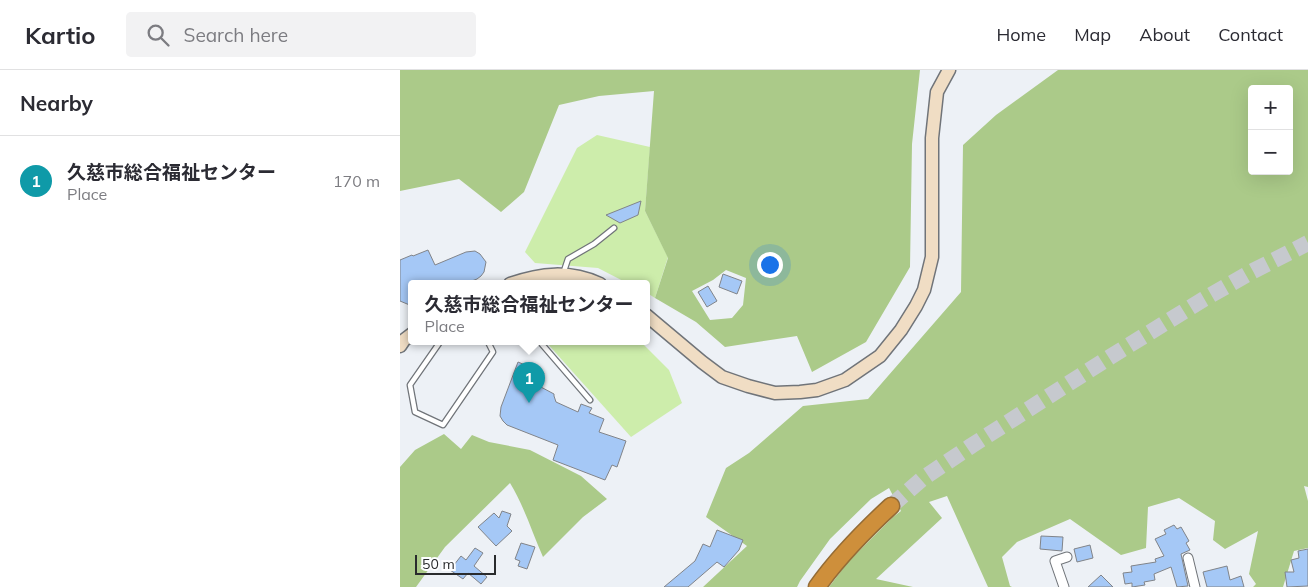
<!DOCTYPE html>
<meta charset="utf-8">
<style>
:root{--surface:#fff;--page:#f2f2f3;--text:#2b2b33;--muted:#7c7c81;--line:#e1e1e2;--accent:#337587}
body{margin:0;font-family:Mulish,"Noto Sans JP",sans-serif;background:var(--page);color:var(--text)}
.controls{position:absolute;right:15px;top:15px;display:grid;overflow:hidden;border-radius:5px;box-shadow:0 5px 20px #0002}
.controls button{width:45px;height:45px;display:grid;place-items:center;padding:0;border:0;border-bottom:1px solid var(--line);background:var(--surface);color:var(--text);font:25px sans-serif}
.scale{position:absolute;left:15px;bottom:12px;width:81px;box-sizing:border-box;padding-left:5px;border:2px solid #292b2d;border-top:0;font-size:14px;line-height:18px;white-space:nowrap;color:#292b2d;-webkit-text-stroke:4px #fdfeff;paint-order:stroke}
.you{position:absolute;left:369px;top:194px;width:18px;height:18px;margin:-12px;border:4px solid #fff;border-radius:50%;background:#1a73e8;box-shadow:0 0 0 8px #1a73e833}
.badge{display:grid;place-items:center;width:32px;height:32px;border-radius:50%;background:var(--accent);color:#fff;font-size:16px;font-weight:700}
.pin{position:absolute;translate:-50% -41px;filter:drop-shadow(0 1px 2px #0008)}
.pin::after{content:'';position:absolute;top:26px;width:18px;height:15px;background:inherit;clip-path:polygon(0 0,100% 0,50% 100%)}
.popup{position:absolute;left:8px;top:210px;width:242px;height:65px;box-sizing:border-box;display:grid;place-content:center;border-radius:5px;background:var(--surface);filter:drop-shadow(0 1px 4px #0005);font-size:16px;white-space:nowrap;color:var(--muted)}
.popup b{font-size:19px;color:var(--text)}
.popup::after{content:'';position:absolute;left:50%;top:100%;margin-left:-10px;border:10px solid transparent;border-top-color:var(--surface)}
.list{margin:0;padding:0;list-style:none}
h2{display:flex;justify-content:space-between;align-items:center;height:65px;margin:0;padding:0 20px;font-size:21px}
h2 small{font-size:16px;font-weight:400;color:var(--muted)}
.list li{display:grid;grid-template-columns:32px 1fr auto;gap:15px;align-items:center;box-sizing:border-box;height:90px;padding:0 20px;border-top:1px solid var(--line)}
.list b{display:block;font-size:19px;white-space:nowrap}
.list p{margin:0;font-size:16px;white-space:nowrap;color:var(--muted)}
.list em{font-size:16px;font-style:normal;color:var(--muted)}
.icon{flex:none;width:28px;height:28px;fill:none;stroke:currentColor;stroke-width:2;stroke-linecap:round;stroke-linejoin:round}
.map{position:relative;flex:none;width:908px;height:517px;overflow:hidden}
header{display:flex;align-items:center;gap:30px;box-sizing:border-box;height:70px;padding:0 25px;background:var(--surface);border-bottom:1px solid var(--line)}
header strong{font-size:24px}
nav{display:flex;gap:28px;margin-inline-start:auto;font-size:18px}
.search{width:350px;height:45px;background:var(--page);display:flex;align-items:center;gap:12px;box-sizing:border-box;padding:0 18px;border-radius:5px;color:var(--muted);font-size:19px}
main{display:flex}
aside{flex:1;background:var(--surface)}
.map>svg:first-child{display:block}
.green{fill:#cdedab}
.forest{fill:#abca89;fill-rule:evenodd}
.building{fill:#a5c8f6;stroke:#818489}
.lines{fill:none;stroke-linecap:round;stroke-linejoin:round}
.highway-tunnel{stroke:#c6c9ce;stroke-width:16;stroke-dasharray:16 8;stroke-linecap:butt}
.lane-casing{stroke:#707479;stroke-width:7}
.street-casing{stroke:#707479;stroke-width:11}
.secondary-casing{stroke:#707479;stroke-width:15}
.highway-casing{stroke:#946c36;stroke-width:19}
.lane{stroke:#fff;stroke-width:4.5}
.street{stroke:#fff;stroke-width:9}
.secondary{stroke:#f0ddc4;stroke-width:12}
.highway{stroke:#ce8f3b;stroke-width:16}
</style>
<header>
<strong>Kartio</strong>
<div class="search"><svg class="icon" aria-label="search" viewBox="0 0 24 24"><circle cx="10" cy="10" r="6"/><path d="M15 15l6 6"/></svg>Search here</div>
<nav><a>Home</a><a>Map</a><a>About</a><a>Contact</a></nav>
</header>
<main>
<aside>
<h2>Nearby<small></small></h2>
<ul class="list">
<li><span class="badge" style="background:#0f9aa8">1</span><div><b>久慈市総合福祉センター</b><p>Place</p></div><em>170 m</em></li>
</ul>
</aside>
<div class="map">
<svg width="908" height="517" viewBox="0 0 908 517">
<rect width="100%" height="100%" fill="#edf1f6"/>
<g class="green">
<polygon points="197,65 250,77 245,141 268,187 255,228 247,223 246,214 229,214 198,198 135,193 125,182 177,78"/>
<polygon points="146,272 241,272 269,300 282,333 231,367"/>
</g>
<g class="forest">
<path d="M 0,0 L 520,0 L 512,74 L 510,197 L 466,272 L 412,302 L 397,266 L 325,277 L 296,252 L 255,228 L 268,188 L 245,141 L 254,21 L 199,26 L 159,35 L 124,122 L 101,142 L 59,109 L 0,121 ZM 326,200 L 346,208 L 343,235 L 332,248 L 310,250 L 292,221 L 313,210 Z"/>
<path d="M 658,0 L 908,0 L 908,417 L 904,416 L 908,431 L 908,478 L 894,481 L 883,517 L 853,517 L 856,514 L 849,504 L 858,461 L 825,479 L 813,470 L 815,451 L 779,428 L 748,437 L 746,478 L 721,485 L 670,449 L 617,472 L 602,487 L 610,516 L 612,517 L 588,517 L 547,426 L 529,432 L 542,448 L 476,509 L 513,517 L 429,517 L 448,492 L 493,447 L 501,441 L 489,418 L 471,429 L 430,469 L 400,511 L 397,517 L 303,517 L 347,476 L 306,447 L 326,398 L 349,383 L 403,336 L 468,329 L 561,222 L 563,75 L 596,45 ZM 852,19 L 889,19 L 889,101 L 852,101 Z"/>
<path d="M 44,364 L 61,379 L 72,365 L 89,372 L 130,380 L 181,406 L 207,429 L 183,447 L 143,487 C 132,462 124,436 110,413 L 45,477 L 16,517 L 0,517 L 0,397 L 15,380 Z"/>
</g>
<g class="building">
<polygon points="241,131 238,145 220,153 206,145"/>
<polygon points="28,180 35,195 66,182 75,181 80,184 86,192 84,202 81,206 77,209 64,214 12,214 12,236 0,231 0,190 12,185 13,186"/>
<polygon points="323,204 342,211 337,224 319,217"/>
<polygon points="308,216 317,231 307,237 298,222"/>
<polygon points="118,292 144,303 139,316 154,324 154,326 156,332 178,342 181,334 192,338 189,343 204,349 199,362 226,371 217,397 212,395 205,410 153,390 158,375 107,355 103,351 100,346 101,337"/>
<polygon points="102,441 111,444 107,456 112,461 96,476 78,457 94,443 99,448"/>
<polygon points="774,455 777,459 781,457 789,471 786,473 790,480 781,484 788,516 777,517 771,497 754,504 755,510 744,512 745,515 732,517 732,513 725,514 723,503 732,502 731,496 756,492 755,489 764,486 755,469 766,464 764,460"/>
<polygon points="317,460 343,470 339,480 324,497 317,492 288,517 264,517 295,491 303,474 310,477"/>
<polygon points="641,466 663,467 662,481 640,479"/>
<polygon points="121,473 135,477 127,499 118,496 120,491 115,489"/>
<polygon points="690,475 693,488 677,492 674,479"/>
<polygon points="75,478 83,483 74,496 87,507 81,514 68,503 63,509 50,500 61,486 66,490"/>
<polygon points="908,479 908,516 887,517 885,502 894,502 891,490 899,488 898,481"/>
<polygon points="827,496 830,510 841,506 844,517 807,517 803,502"/>
<polygon points="701,505 713,517 688,517"/>
</g>
<g class="lines">
<polyline class="highway-tunnel" points="491,436 522,409 571,376 710,287 804,229 853,201 908,173"/>
<g class="lane-casing">
<g id="lane">
<polyline points="163,204 168,189 194,174 214,158"/>
<polyline points="40,272 10,315 15,342 43,355 93,282 88,272"/>
<polyline points="140,272 190,330"/>
</g>
</g>
<g class="street-casing">
<g id="street">
<polyline points="788,488 795,517"/>
<polyline points="664,517 655,491 667,487"/>
</g>
</g>
<g class="secondary-casing">
<g id="secondary">
<path d="M 110,214 C 141,203 169,200 200,214"/>
<polyline points="246,245 302,292 322,307 348,316 375,323 400,322 417,320 445,310 480,286 501,260 516,236 524,220 532,187 532,68 537,22 549,0"/>
<polyline points="0,276 4,270 12,264"/>
</g>
</g>
<g class="highway-casing">
<path id="highway" d="M 417,517 C 439,486 464,461 491,436"/>
</g>
<use href="#lane" class="lane"/>
<use href="#street" class="street"/>
<use href="#secondary" class="secondary"/>
<use href="#highway" class="highway"/>
</g>
</svg>
<div class="controls">
<button>+</button>
<button>−</button>
</div>
<div class="scale">50 m</div>
<div class="you"></div>
<div class="pin badge" style="left:129px;top:333px;background:#0f9aa8">1</div>
<div class="popup"><b>久慈市総合福祉センター</b>Place</div>
</div>
</main>
